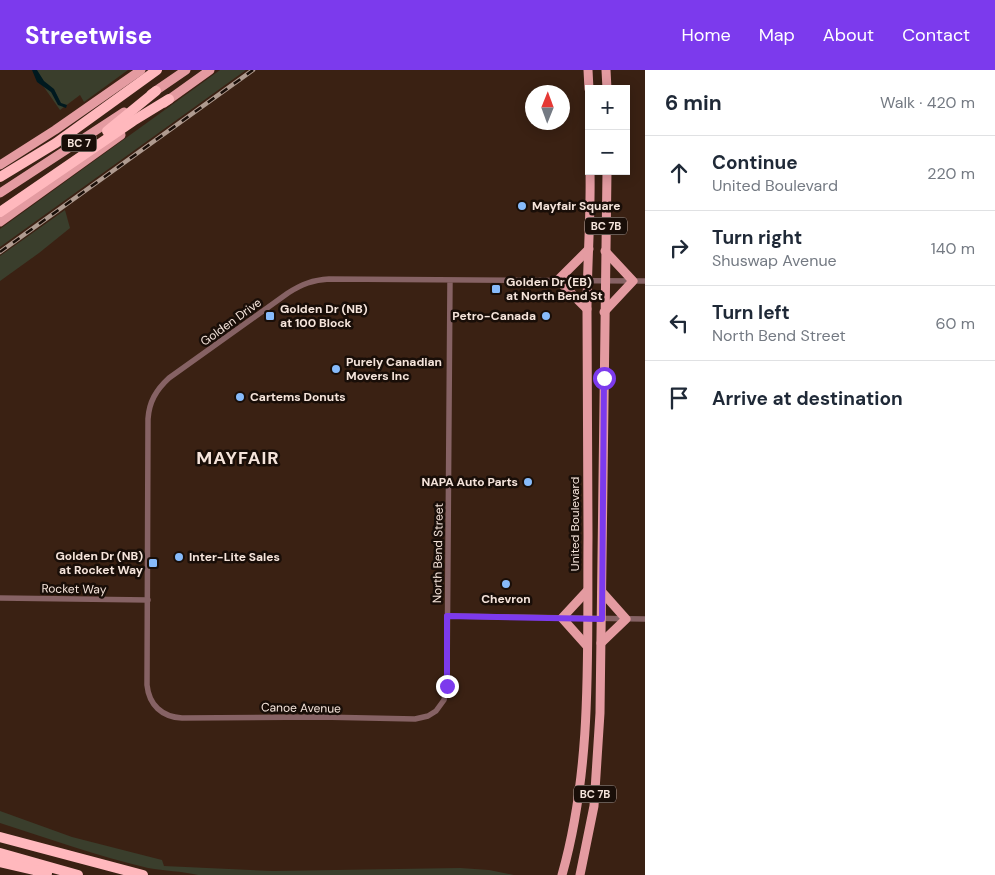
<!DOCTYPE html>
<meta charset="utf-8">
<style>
:root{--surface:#fff;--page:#f6f6f7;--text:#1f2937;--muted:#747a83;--line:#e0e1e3;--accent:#7c3aed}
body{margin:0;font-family:"DM Sans",sans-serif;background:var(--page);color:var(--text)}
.controls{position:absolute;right:15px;top:15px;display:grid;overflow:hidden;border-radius:0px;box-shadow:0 2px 12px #0003}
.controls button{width:45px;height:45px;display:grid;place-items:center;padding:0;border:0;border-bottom:1px solid var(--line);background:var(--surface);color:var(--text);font:25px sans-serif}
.compass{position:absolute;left:525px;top:15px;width:45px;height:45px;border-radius:50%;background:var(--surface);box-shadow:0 2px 12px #0003;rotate:1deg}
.stop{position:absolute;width:15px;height:15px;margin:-11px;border:4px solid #7c3aed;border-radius:50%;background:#fff}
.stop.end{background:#7c3aed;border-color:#fff;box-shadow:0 1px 5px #0008}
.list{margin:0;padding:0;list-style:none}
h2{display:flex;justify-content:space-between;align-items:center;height:65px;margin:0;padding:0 20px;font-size:21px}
h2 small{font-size:16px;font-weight:400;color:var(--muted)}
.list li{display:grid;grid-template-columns:32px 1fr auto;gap:15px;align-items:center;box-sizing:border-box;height:75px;padding:0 20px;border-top:1px solid var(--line)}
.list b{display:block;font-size:19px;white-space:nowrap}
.list p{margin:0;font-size:16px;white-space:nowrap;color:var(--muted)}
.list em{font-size:16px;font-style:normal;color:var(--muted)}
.icon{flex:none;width:28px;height:28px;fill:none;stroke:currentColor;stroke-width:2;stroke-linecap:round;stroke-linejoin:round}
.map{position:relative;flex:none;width:645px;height:805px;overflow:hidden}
header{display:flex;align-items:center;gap:30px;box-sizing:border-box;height:70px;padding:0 25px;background:var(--accent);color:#fff}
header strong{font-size:24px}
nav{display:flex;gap:28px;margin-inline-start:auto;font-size:18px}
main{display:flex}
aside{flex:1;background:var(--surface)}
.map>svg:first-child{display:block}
.green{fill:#3a3e2c}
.water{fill:#00191f}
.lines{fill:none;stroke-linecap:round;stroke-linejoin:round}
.street{stroke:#866264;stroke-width:5.5}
.primary{stroke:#e49ba1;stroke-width:9}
.highway{stroke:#ffb8bd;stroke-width:10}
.rail-casing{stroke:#af9b90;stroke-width:4.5}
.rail{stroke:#190e08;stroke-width:2.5;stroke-dasharray:8;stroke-linecap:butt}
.route{stroke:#7c3aed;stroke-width:6}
.poi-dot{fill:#87bbfb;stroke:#190e08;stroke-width:2}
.labels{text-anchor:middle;stroke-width:5;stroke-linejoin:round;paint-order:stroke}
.shield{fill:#190e08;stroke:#b3a49c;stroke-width:1}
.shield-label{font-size:11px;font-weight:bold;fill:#f5e4db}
.poi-label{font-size:12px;font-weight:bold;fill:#f5e4db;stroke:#190e08;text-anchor:start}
.street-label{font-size:12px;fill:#f5e4db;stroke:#190e08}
.district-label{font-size:18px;font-weight:bold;letter-spacing:1px;fill:#f5e4db;stroke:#190e08}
</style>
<header>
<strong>Streetwise</strong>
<nav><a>Home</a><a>Map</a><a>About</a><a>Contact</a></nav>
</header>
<main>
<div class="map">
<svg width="645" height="805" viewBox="0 0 645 805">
<rect width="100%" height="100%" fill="#3a2113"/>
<g class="green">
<polygon points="32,0 128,0 84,32 80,25 60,40"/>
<polygon points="220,0 246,0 0,177 0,159"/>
<polygon points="65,140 70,158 39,183 0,211 0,186"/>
<path d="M 0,741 L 72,767 L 162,790 L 164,796 L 273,801 L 460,798 L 489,800 L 514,805 L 198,805 C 181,801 165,801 148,798 C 98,786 49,769 0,753 Z"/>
</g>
<polygon class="water" points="32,0 37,0 44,11 54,19 61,33 67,35 66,38 58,35 51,22 37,12"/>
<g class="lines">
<g class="street">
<path d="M 450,210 L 447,616 L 444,630 L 436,641 L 428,646 L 415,649 L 320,647 L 182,648 C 162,647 149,635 147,615 L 148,349 C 149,332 156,320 169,308 L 288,223 C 302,214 313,210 329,209 L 645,211"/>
<polyline points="0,528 148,530"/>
<polyline points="447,546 645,549"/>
</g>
<g class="primary">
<polyline points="588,0 589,19"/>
<polyline points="606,0 607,19"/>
<polyline points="151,24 186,0"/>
<polyline points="164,33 210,0"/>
<polyline points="0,95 55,60 141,0"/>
<polyline points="0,123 124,42"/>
<polyline points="0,152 121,65"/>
<polyline points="587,239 558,210 589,179"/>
<polyline points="604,242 633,211 605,181"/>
<polyline points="601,573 626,549 602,522"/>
<polyline points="587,576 562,548 587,521"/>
<path d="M 562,805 C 593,696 587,580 588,467 C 588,392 587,316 587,241 C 587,194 591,148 590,101"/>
<polyline points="580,805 594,736 600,643 607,101"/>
</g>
<g class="highway">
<polyline points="107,61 156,21"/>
<polyline points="0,107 56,73 157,0"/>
<polyline points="0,142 133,51 169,29"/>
<polyline points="0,767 143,805"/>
<polyline points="0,783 78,805"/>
<polyline points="0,792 47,803"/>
</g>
<g class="rail-casing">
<polyline id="rail" points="0,182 253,0"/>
</g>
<use href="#rail" class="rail"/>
</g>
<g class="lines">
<polyline class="route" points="447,616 447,546 602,549 604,308"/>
</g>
<g class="poi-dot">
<circle cx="522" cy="136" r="5"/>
<rect x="491" y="214" width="10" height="10" rx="2.5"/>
<rect x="265" y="241" width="10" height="10" rx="2.5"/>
<circle cx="546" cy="246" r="5"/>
<circle cx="336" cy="299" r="5"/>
<circle cx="240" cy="327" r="5"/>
<circle cx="528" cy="412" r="5"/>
<circle cx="179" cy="487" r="5"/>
<rect x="148" y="488" width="10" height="10" rx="2.5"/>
<circle cx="506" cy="514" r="5"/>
</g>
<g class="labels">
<g class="shield">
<rect x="61.5" y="64.5" width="35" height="17" rx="4"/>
<rect x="585" y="147.5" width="42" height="17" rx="4"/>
<rect x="574" y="715.5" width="42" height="17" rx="4"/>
</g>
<g class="shield-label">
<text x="79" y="77">BC 7</text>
<text x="606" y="160">BC 7B</text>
<text x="595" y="728">BC 7B</text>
</g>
<g class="poi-label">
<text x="532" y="140">Mayfair Square</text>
<text x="506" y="216">Golden Dr (EB)<tspan x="506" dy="14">at North Bend St</tspan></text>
<text x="280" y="243">Golden Dr (NB)<tspan x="280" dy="14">at 100 Block</tspan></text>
<text x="536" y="250" text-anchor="end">Petro-Canada</text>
<text x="346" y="296">Purely Canadian<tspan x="346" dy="14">Movers Inc</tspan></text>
<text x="250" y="331">Cartems Donuts</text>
<text x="518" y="416" text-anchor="end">NAPA Auto Parts</text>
<text x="143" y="490" text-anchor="end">Golden Dr (NB)<tspan x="143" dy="14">at Rocket Way</tspan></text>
<text x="189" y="491">Inter-Lite Sales</text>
<text x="506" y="533" text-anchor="middle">Chevron</text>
</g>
<g class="street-label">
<text transform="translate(231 252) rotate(-36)" y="4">Golden Drive</text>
<text transform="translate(575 454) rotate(-90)" y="4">United Boulevard</text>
<text transform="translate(438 483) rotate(-89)" y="4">North Bend Street</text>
<text transform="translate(74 519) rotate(1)" y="4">Rocket Way</text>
<text transform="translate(301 638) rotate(1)" y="4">Canoe Avenue</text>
</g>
<g class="district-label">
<text x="238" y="394">MAYFAIR</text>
</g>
</g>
</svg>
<div class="controls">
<button>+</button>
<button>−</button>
</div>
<svg class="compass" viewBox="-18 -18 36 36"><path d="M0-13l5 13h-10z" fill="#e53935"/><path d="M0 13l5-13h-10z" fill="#747a83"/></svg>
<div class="stop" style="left:604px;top:308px"></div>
<div class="stop end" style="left:447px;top:616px"></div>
</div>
<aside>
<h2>6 min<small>Walk · 420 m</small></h2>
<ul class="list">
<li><svg class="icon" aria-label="ahead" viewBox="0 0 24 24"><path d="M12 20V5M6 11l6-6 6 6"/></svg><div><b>Continue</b><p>United Boulevard</p></div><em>220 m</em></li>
<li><svg class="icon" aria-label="right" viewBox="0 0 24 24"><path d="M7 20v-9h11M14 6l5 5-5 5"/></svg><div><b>Turn right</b><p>Shuswap Avenue</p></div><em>140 m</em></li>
<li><svg class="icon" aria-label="left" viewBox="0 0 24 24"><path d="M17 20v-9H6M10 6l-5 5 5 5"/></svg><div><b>Turn left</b><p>North Bend Street</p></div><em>60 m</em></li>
<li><svg class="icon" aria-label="arrive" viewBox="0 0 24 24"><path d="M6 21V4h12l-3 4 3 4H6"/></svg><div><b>Arrive at destination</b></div></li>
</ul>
</aside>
</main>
